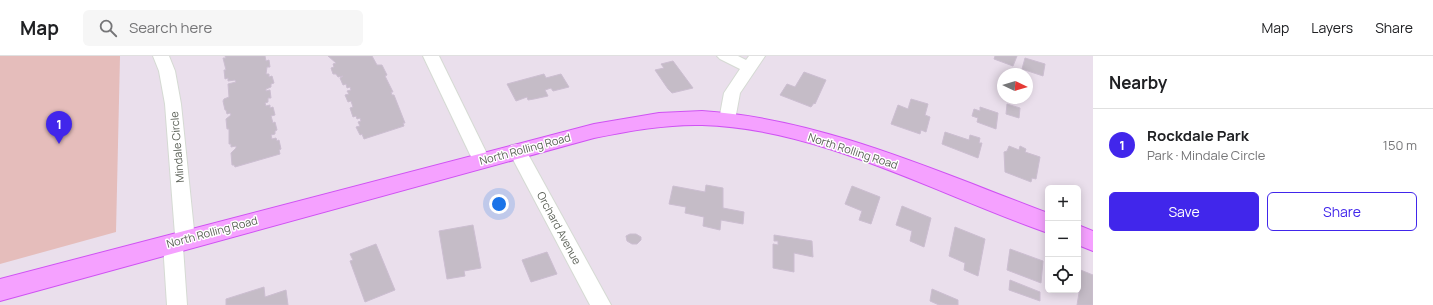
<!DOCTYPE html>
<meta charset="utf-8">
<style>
:root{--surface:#fff;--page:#f6f6f6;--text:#202124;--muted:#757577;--line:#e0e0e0;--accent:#4126eb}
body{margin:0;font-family:Manrope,sans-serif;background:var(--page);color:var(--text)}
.controls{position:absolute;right:12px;bottom:12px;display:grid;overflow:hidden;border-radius:6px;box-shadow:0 2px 10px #0003}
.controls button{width:36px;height:36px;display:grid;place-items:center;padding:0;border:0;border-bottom:1px solid var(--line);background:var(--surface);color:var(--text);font:20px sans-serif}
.compass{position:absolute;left:997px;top:12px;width:36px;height:36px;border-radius:50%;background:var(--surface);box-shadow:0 2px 10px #0003;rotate:94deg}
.you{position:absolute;left:499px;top:148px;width:14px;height:14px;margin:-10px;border:3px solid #fff;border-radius:50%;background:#1a73e8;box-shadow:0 0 0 6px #1a73e833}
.badge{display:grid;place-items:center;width:26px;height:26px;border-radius:50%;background:var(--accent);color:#fff;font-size:13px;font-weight:700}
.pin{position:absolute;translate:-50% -33px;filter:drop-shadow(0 1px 2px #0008)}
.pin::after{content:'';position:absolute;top:21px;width:14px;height:12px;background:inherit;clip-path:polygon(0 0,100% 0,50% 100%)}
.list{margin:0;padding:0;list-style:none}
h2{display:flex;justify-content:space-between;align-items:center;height:52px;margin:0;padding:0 16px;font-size:17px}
h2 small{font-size:13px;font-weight:400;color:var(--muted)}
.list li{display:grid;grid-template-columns:26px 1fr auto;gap:12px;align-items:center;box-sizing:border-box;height:72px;padding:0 16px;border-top:1px solid var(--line)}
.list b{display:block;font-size:15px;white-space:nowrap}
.list p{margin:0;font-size:13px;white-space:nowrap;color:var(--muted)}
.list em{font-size:13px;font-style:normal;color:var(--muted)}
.actions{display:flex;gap:8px;padding:12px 16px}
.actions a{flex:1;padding:9px 0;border:1px solid var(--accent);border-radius:6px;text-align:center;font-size:14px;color:var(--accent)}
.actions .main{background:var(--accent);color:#fff}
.icon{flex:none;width:22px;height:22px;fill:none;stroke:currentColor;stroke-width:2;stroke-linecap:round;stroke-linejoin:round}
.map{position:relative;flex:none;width:1093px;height:249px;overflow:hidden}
header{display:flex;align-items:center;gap:24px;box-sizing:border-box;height:56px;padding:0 20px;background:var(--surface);border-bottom:1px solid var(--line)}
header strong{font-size:19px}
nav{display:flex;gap:22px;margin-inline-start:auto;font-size:14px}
.search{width:280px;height:36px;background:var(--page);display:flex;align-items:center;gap:10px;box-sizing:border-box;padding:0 14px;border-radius:6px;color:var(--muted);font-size:15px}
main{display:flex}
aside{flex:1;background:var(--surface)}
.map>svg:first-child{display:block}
.green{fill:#e5bdbb}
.building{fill:#c5bcc7;stroke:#ccbed1}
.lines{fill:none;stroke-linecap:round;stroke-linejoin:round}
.street-casing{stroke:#d5dad3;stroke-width:2}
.primary-casing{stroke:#cf52f3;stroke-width:2}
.street{fill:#fff;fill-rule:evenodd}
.primary{fill:#f5a1ff;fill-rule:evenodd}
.labels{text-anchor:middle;stroke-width:3;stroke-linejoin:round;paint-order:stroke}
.street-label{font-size:11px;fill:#5c6158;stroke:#fff}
</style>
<header>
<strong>Map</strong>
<div class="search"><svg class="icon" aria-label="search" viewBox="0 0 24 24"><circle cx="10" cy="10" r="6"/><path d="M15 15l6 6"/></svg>Search here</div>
<nav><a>Map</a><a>Layers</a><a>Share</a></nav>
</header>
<main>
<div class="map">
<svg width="1093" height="249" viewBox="0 0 1093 249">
<rect width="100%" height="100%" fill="#eadfec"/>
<polygon class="green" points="0,0 120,0 116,176 0,208"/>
<g class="building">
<polygon points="225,0 265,0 266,5 269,4 270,11 267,11 266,18 269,18 269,21 272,20 274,27 271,28 271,31 266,33 266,35 270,34 271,42 268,42 268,46 265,47 266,50 270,49 270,52 273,51 275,59 271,60 273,67 275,66 277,74 275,75 275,78 271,79 272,83 276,82 277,85 279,84 281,93 279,94 280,98 235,111 234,109 232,109 231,97 236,92 236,90 231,91 231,88 229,88 229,73 227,73 226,63 231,59 230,57 227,58 226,54 225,54 223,45 224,43 229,41 228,28 236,26 235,24 228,25 228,22 225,23 224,14 226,14 223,2 226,2"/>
<polygon points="328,0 372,0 377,9 382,9 387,19 385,20 393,36 391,36 392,39 394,39 405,67 403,67 404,70 364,83 362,78 360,79 356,71 360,70 358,66 361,65 360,62 357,63 356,60 353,61 350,52 353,51 351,45 348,46 345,39 349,38 347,35 351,34 350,31 347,32 346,28 343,29 340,22 343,20 338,21 336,18 333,18 331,12 334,11 333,8 336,7"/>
<polygon points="995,0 1017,0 1013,10 994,3"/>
<polygon points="1025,2 1045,8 1043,20 1022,13"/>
<polygon points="673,5 693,32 672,37 668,33 655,14 664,12 661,8"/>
<polygon points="804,16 826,24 815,48 814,47 811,51 780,39 787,28 795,31"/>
<polygon points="544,18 546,22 561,18 569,31 553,35 551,32 545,34 548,40 534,43 528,44 527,41 516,45 507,28"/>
<polygon points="911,43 928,48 925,59 930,61 926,76 921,74 920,78 891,68 898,49 908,53"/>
<polygon points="1007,48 1020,52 1019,62 1006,58"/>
<polygon points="980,51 998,57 996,73 977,66 978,62 972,60 974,53 980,55"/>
<polygon points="945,76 969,84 970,79 980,82 979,87 982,87 978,102 942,88"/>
<polygon points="1009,90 1019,94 1020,90 1026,93 1025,96 1040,101 1036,123 1032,122 1031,126 1005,116 1004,96 1007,95"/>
<polygon points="706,129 723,132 723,152 744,156 743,168 721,164 720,174 703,170 704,161 685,157 686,151 669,148 673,130 705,136"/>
<polygon points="852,130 880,141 871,168 859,164 862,155 845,148"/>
<polygon points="902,150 931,162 924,191 910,185 912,175 896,169"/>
<polygon points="473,169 481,212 464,215 465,220 447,223 439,175"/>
<polygon points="955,171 985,183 978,220 964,214 965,207 949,200"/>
<polygon points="630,178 636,178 641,181 641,184 637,188 632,188 627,185 626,180"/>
<polygon points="774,179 812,185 813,201 794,197 794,216 773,212 773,188 778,189 778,185 774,185"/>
<polygon points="376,188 395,234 365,246 350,205 353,204 350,198"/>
<polygon points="1010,193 1043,205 1041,227 1007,214"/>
<polygon points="547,196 557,218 531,226 522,204"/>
<polygon points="1078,213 1093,219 1093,249 1077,249 1080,231 1078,230"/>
<polygon points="1010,224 1040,236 1040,245 1009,234"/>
<polygon points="264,231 265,241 286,234 288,249 226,249 226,243"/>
<polygon points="932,233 958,244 958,249 939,249 930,245"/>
</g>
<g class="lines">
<g class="street-casing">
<g id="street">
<polygon points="153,0 169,0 175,15 181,48 195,184 192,190 183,191 187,249 167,249 163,187 166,181 175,179 165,48 159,15"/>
<polygon points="423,0 439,0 490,104 487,109 481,111 475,109"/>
<polygon points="717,0 738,0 746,4 749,0 765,0 740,37 735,64 733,68 727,70 721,68 719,64 724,37 740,13 720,3"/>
<polygon points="517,88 523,89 611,249 590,249 508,94 511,89"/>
</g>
</g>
<g class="primary-casing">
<g id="primary">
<path d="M 702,55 C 819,62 939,116 1048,157 L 1048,177 C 939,139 819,72 702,69 C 666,68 629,75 594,82 L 0,245 L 0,223 L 594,68 L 659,57 Z"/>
<polygon points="1078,169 1093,175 1093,195 1078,189"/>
</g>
</g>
<use href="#street" class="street"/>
<use href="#primary" class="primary"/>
</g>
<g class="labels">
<g class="street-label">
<text transform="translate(177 91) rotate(-95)" y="4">Mindale Circle</text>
<text transform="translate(525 93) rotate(-15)" y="4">North Rolling Road</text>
<text transform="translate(853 95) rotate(18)" y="4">North Rolling Road</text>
<text transform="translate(559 172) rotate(62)" y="4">Orchard Avenue</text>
<text transform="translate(212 176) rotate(-15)" y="4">North Rolling Road</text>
</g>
</g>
</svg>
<div class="controls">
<button>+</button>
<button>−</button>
<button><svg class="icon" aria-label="locate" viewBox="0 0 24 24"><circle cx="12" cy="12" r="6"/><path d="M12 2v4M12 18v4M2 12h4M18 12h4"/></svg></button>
</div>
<svg class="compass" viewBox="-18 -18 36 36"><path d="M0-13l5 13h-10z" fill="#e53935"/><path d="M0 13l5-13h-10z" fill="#757577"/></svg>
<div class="you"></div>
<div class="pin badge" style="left:59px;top:88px">1</div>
</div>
<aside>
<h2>Nearby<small></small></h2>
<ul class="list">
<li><span class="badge">1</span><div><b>Rockdale Park</b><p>Park · Mindale Circle</p></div><em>150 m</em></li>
</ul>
<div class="actions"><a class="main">Save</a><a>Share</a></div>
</aside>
</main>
